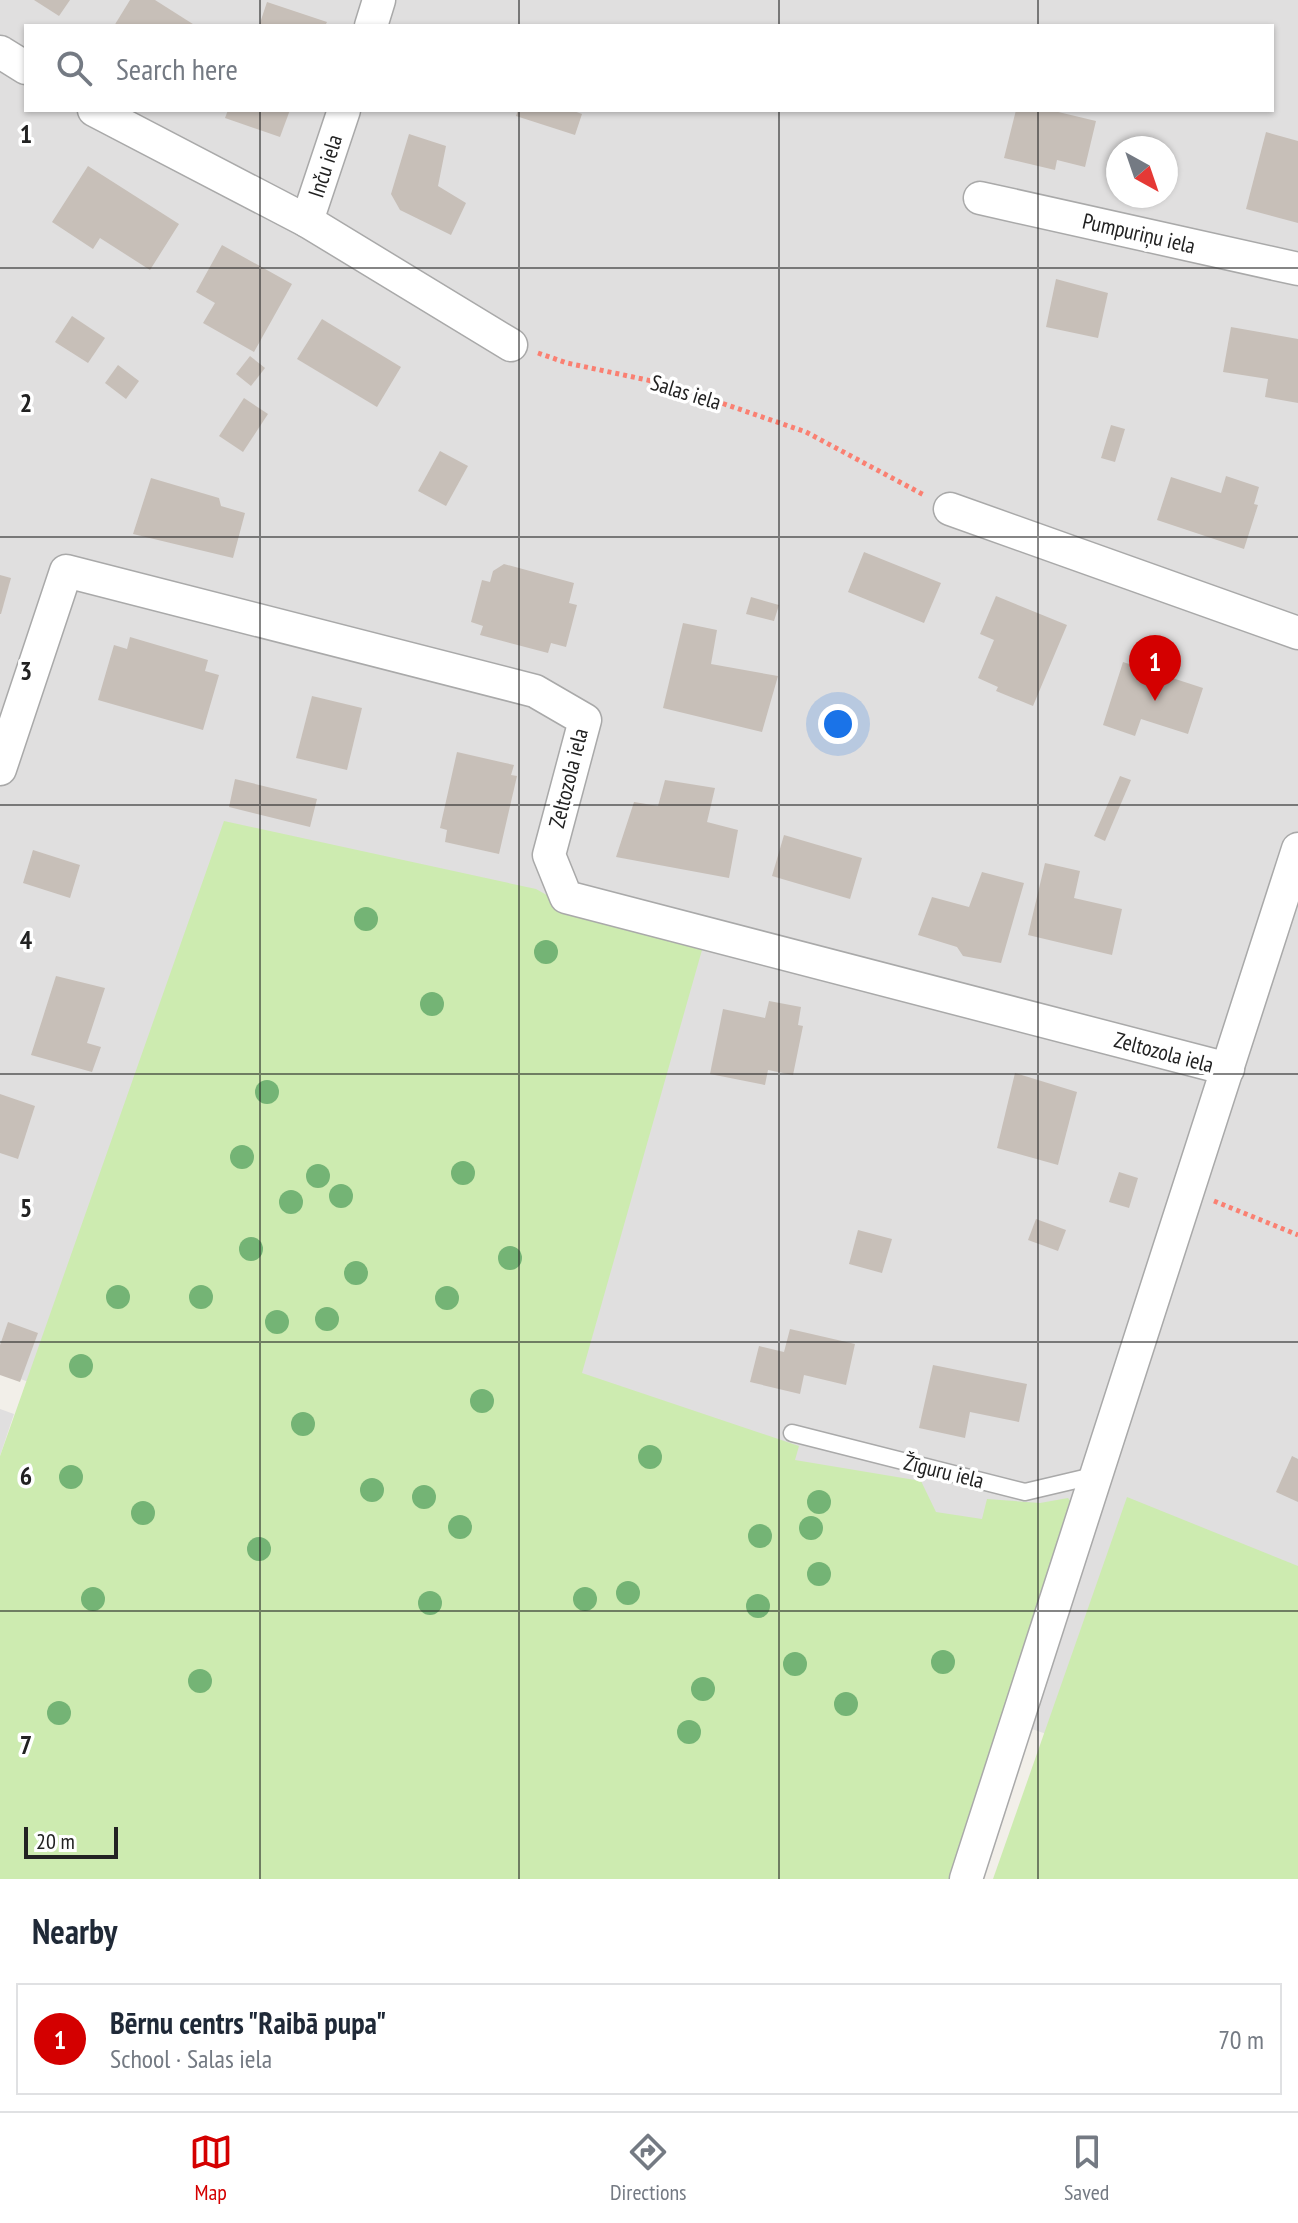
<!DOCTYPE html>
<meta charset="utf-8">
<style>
:root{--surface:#fff;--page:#f6f6f7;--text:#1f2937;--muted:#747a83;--line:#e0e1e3;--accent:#d40000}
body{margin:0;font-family:"PT Sans Narrow",sans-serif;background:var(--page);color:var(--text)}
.compass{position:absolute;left:1106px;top:136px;width:72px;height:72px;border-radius:50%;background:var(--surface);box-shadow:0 2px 6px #0004;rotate:140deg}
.scale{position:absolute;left:24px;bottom:20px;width:94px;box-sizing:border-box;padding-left:8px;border:4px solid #222;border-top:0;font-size:22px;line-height:28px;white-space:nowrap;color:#222;-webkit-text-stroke:6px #fff;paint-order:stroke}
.you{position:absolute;left:838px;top:724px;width:28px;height:28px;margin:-20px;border:6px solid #fff;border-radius:50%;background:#1a73e8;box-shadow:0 0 0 12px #1a73e833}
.badge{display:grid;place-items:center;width:52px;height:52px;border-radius:50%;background:var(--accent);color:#fff;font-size:26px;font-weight:700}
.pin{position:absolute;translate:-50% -66px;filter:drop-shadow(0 2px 4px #0008)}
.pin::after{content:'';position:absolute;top:42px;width:28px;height:24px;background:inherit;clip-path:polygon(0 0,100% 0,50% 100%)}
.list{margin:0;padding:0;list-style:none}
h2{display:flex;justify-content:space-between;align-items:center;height:104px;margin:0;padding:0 32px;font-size:34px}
h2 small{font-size:26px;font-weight:400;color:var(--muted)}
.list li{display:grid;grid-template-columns:52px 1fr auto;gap:24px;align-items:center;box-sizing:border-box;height:112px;margin:0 16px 16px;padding:0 16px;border:2px solid var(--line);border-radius:0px}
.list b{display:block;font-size:30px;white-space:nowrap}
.list p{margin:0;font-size:26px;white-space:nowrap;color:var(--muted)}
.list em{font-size:26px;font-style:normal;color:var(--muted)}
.icon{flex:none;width:44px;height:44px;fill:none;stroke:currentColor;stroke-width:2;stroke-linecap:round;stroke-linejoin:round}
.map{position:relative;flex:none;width:1298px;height:1879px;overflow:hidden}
.search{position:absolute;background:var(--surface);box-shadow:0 2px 6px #0004;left:24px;right:24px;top:24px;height:88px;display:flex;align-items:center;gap:20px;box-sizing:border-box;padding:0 28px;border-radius:0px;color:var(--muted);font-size:30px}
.sheet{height:232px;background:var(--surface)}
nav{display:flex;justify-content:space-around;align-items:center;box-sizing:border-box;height:112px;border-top:2px solid var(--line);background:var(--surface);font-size:22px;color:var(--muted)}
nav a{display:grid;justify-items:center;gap:4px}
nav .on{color:var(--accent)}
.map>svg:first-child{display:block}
.residential{fill:#e0dfdf;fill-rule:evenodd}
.grass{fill:#cdebb0}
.building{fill:#c7bfb8}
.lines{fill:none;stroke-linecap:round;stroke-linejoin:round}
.service-casing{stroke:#a9a9a9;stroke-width:19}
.minor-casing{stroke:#a9a9a9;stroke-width:35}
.path{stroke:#fa8072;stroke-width:5;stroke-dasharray:4 4;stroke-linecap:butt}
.service{stroke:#fff;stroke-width:16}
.minor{stroke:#fff;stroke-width:32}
.tree{fill:#74b475}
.grid{fill:none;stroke:#222;stroke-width:2;stroke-opacity:0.55}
.labels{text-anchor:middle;stroke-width:7;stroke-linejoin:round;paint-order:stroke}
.street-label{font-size:22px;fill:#222;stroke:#fff}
.grid-label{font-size:26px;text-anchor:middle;font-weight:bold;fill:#222;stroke:#fff;stroke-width:7;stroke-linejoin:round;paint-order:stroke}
</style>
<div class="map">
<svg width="1298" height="1879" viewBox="0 0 1298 1879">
<rect width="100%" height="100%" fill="#f2efe9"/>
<g class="residential">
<path d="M 0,0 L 1298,0 L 1298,1821 L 0,1372 ZM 26,26 L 1272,26 L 1272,110 L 26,110 ZM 1118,148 L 1166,148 L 1166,196 L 1118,196 Z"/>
<polygon points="0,1409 14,1414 0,1456"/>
</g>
<g class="grass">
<polygon points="224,821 536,889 579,913 702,950 582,1373 799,1446 795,1460 921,1481 936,1512 982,1519 987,1499 1040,1503 1068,1498 1073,1505 952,1879 0,1879 0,1456"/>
<polygon points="1127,1497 1298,1566 1298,1879 993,1879"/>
</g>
<g class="building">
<polygon points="34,0 70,0 59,16"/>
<polygon points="130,0 155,0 196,26 114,26"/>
<polygon points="267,2 327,22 325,26 259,26"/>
<polygon points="228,110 290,110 280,137 225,118"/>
<polygon points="518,110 571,110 582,114 575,135 516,116"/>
<polygon points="1016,110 1050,110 1096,121 1085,167 1057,160 1055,170 1004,158"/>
<polygon points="1266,132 1298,141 1298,223 1246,209"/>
<polygon points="409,134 446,146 438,186 466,203 451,235 400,210 391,194"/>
<polygon points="88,166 179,224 150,270 100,238 93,249 52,222"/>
<polygon points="222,245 292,284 254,352 203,323 215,303 196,292"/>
<polygon points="1056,279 1108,293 1098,338 1046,327"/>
<polygon points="72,316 105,338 88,363 55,342"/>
<polygon points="322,319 401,367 377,407 297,359"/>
<polygon points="1231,327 1298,339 1298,403 1265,397 1268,379 1223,372"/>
<polygon points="250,356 265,368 251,386 236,374"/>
<polygon points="118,365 139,381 126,399 105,383"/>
<polygon points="244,398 268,414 243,452 219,436"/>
<polygon points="1111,425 1125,429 1115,462 1101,458"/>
<polygon points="440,451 468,466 446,506 418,491"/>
<polygon points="1226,476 1259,487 1254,504 1258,505 1244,549 1157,520 1171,477 1221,493"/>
<polygon points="151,478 219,498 221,506 245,513 233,558 133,534"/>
<polygon points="864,552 941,583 924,623 848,592"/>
<polygon points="504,564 574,583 569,603 577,605 566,647 551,643 548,653 480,635 483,626 471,622 482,580 490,582 493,571"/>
<polygon points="0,575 11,578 1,614 0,614"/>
<polygon points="996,596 1067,625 1033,706 996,691 998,687 978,678 994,640 980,634"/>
<polygon points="751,597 779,605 774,621 746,614"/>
<polygon points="683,623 717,630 711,664 778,676 762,732 663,708"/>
<polygon points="130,637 208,660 205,671 219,675 203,730 98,700 114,645 127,649"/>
<polygon points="1123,662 1203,688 1188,734 1141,719 1135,736 1103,725"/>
<polygon points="312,696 362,708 347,770 296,758"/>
<polygon points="457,752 514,765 511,775 517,776 499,854 445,842 447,830 440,828"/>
<polygon points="1120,776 1131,780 1105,841 1094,836"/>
<polygon points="235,779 317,799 310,827 229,807"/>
<polygon points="665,780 715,788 707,822 738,830 729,878 616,857 634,802 658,806"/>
<polygon points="784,835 862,858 850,899 772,876"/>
<polygon points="33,850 80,865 70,898 23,883"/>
<polygon points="1045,863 1080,871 1074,898 1122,909 1112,955 1028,935"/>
<polygon points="982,872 1024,883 1001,963 963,956 957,947 918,935 932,897 969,907"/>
<polygon points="56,976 105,988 87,1043 101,1047 92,1072 31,1055"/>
<polygon points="769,1001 801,1007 798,1025 803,1026 793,1075 768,1070 765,1085 710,1074 723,1009 765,1018"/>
<polygon points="1015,1073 1077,1092 1058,1165 997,1148"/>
<polygon points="0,1094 35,1106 18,1159 0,1153"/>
<polygon points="1119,1172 1138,1178 1129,1208 1109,1202"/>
<polygon points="1036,1219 1066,1230 1058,1251 1028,1240"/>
<polygon points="858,1230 892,1239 882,1273 849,1264"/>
<polygon points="8,1322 38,1333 20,1382 0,1375 0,1345"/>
<polygon points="790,1329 855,1344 846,1385 804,1375 800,1394 750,1382 759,1346 784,1352"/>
<polygon points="933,1365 1027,1384 1019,1422 970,1412 965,1438 919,1428"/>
<polygon points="1292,1456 1298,1459 1298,1502 1276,1492"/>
</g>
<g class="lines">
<g class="service-casing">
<polyline id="service" points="792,1433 1025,1492 1097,1475"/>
</g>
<g class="minor-casing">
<g id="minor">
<polyline points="371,26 379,0"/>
<polyline points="0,52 26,68"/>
<polyline points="94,110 307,221 511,345"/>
<polyline points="980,198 1298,269"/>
<polyline points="307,221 344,110"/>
<polyline points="950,509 1298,633"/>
<polyline points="0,769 66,571 535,691 585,720 549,855 566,897 1228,1069"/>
<polyline points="966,1879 1298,849"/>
</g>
</g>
<g class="path">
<polyline points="538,353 567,363 666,384 806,432 924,495"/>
<polyline points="1214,1201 1298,1235"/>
</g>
<use href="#service" class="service"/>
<use href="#minor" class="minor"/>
</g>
<g class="tree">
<circle cx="366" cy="919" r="12"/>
<circle cx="546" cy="952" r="12"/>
<circle cx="432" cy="1004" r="12"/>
<circle cx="267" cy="1092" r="12"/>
<circle cx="242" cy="1157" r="12"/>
<circle cx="463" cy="1173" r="12"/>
<circle cx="318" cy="1176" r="12"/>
<circle cx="341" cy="1196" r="12"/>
<circle cx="291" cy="1202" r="12"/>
<circle cx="251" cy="1249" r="12"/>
<circle cx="510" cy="1258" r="12"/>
<circle cx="356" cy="1273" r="12"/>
<circle cx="118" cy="1297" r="12"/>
<circle cx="201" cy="1297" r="12"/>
<circle cx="447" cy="1298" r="12"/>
<circle cx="327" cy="1319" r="12"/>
<circle cx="277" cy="1322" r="12"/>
<circle cx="81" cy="1366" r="12"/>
<circle cx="482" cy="1401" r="12"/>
<circle cx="303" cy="1424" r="12"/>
<circle cx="650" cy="1457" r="12"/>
<circle cx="71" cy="1477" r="12"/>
<circle cx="372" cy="1490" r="12"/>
<circle cx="424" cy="1497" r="12"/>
<circle cx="819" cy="1502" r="12"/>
<circle cx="143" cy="1513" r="12"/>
<circle cx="460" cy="1527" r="12"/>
<circle cx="811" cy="1528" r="12"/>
<circle cx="760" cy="1536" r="12"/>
<circle cx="259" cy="1549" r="12"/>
<circle cx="819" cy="1574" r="12"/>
<circle cx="628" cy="1593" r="12"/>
<circle cx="93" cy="1599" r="12"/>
<circle cx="585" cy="1599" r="12"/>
<circle cx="430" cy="1603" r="12"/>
<circle cx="758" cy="1606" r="12"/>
<circle cx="943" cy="1662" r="12"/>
<circle cx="795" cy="1664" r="12"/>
<circle cx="200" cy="1681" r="12"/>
<circle cx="703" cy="1689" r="12"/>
<circle cx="846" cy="1704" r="12"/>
<circle cx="59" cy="1713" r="12"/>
<circle cx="689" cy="1732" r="12"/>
</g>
<path class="grid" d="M 260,0 L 260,26M 519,0 L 519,26M 779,0 L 779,26M 1038,0 L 1038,26M 260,110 L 260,1879M 519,110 L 519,1879M 779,110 L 779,1879M 1038,110 L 1038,1879M 0,268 L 1298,268M 0,537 L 1298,537M 0,805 L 1298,805M 0,1074 L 1298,1074M 0,1342 L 1298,1342M 0,1611 L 1298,1611"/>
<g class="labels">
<g class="street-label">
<text transform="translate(325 166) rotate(-72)" y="8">Inču iela</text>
<text transform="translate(1139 233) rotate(13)" y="8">Pumpuriņu iela</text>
<text transform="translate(686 392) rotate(17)" y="8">Salas iela</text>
<text transform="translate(568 778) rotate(-76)" y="8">Zeltozola iela</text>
<text transform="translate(1164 1052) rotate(15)" y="8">Zeltozola iela</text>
<text transform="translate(944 1471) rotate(14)" y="8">Žīguru iela</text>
</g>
</g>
<g class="grid-label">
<text x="26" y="143">1</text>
<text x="26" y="412">2</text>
<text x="26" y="680">3</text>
<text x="26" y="949">4</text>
<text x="26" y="1217">5</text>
<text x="26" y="1485">6</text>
<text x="26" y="1754">7</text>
</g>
</svg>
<svg class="compass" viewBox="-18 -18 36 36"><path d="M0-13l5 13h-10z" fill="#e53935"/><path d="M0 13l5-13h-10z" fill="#747a83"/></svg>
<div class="scale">20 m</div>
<div class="you"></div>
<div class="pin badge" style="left:1155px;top:701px">1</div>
<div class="search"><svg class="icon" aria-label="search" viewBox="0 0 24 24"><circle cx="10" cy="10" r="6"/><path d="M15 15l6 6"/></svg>Search here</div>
</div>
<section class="sheet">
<h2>Nearby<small></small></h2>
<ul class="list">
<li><span class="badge">1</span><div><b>Bērnu centrs &quot;Raibā pupa&quot;</b><p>School · Salas iela</p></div><em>70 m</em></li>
</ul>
</section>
<nav>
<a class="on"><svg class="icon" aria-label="map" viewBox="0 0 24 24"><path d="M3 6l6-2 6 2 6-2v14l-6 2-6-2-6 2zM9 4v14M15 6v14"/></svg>Map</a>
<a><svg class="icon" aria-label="directions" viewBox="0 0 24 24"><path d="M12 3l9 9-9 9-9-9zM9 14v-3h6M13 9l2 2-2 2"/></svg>Directions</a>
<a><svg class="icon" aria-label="saved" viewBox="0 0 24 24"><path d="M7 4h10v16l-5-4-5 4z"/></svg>Saved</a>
</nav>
